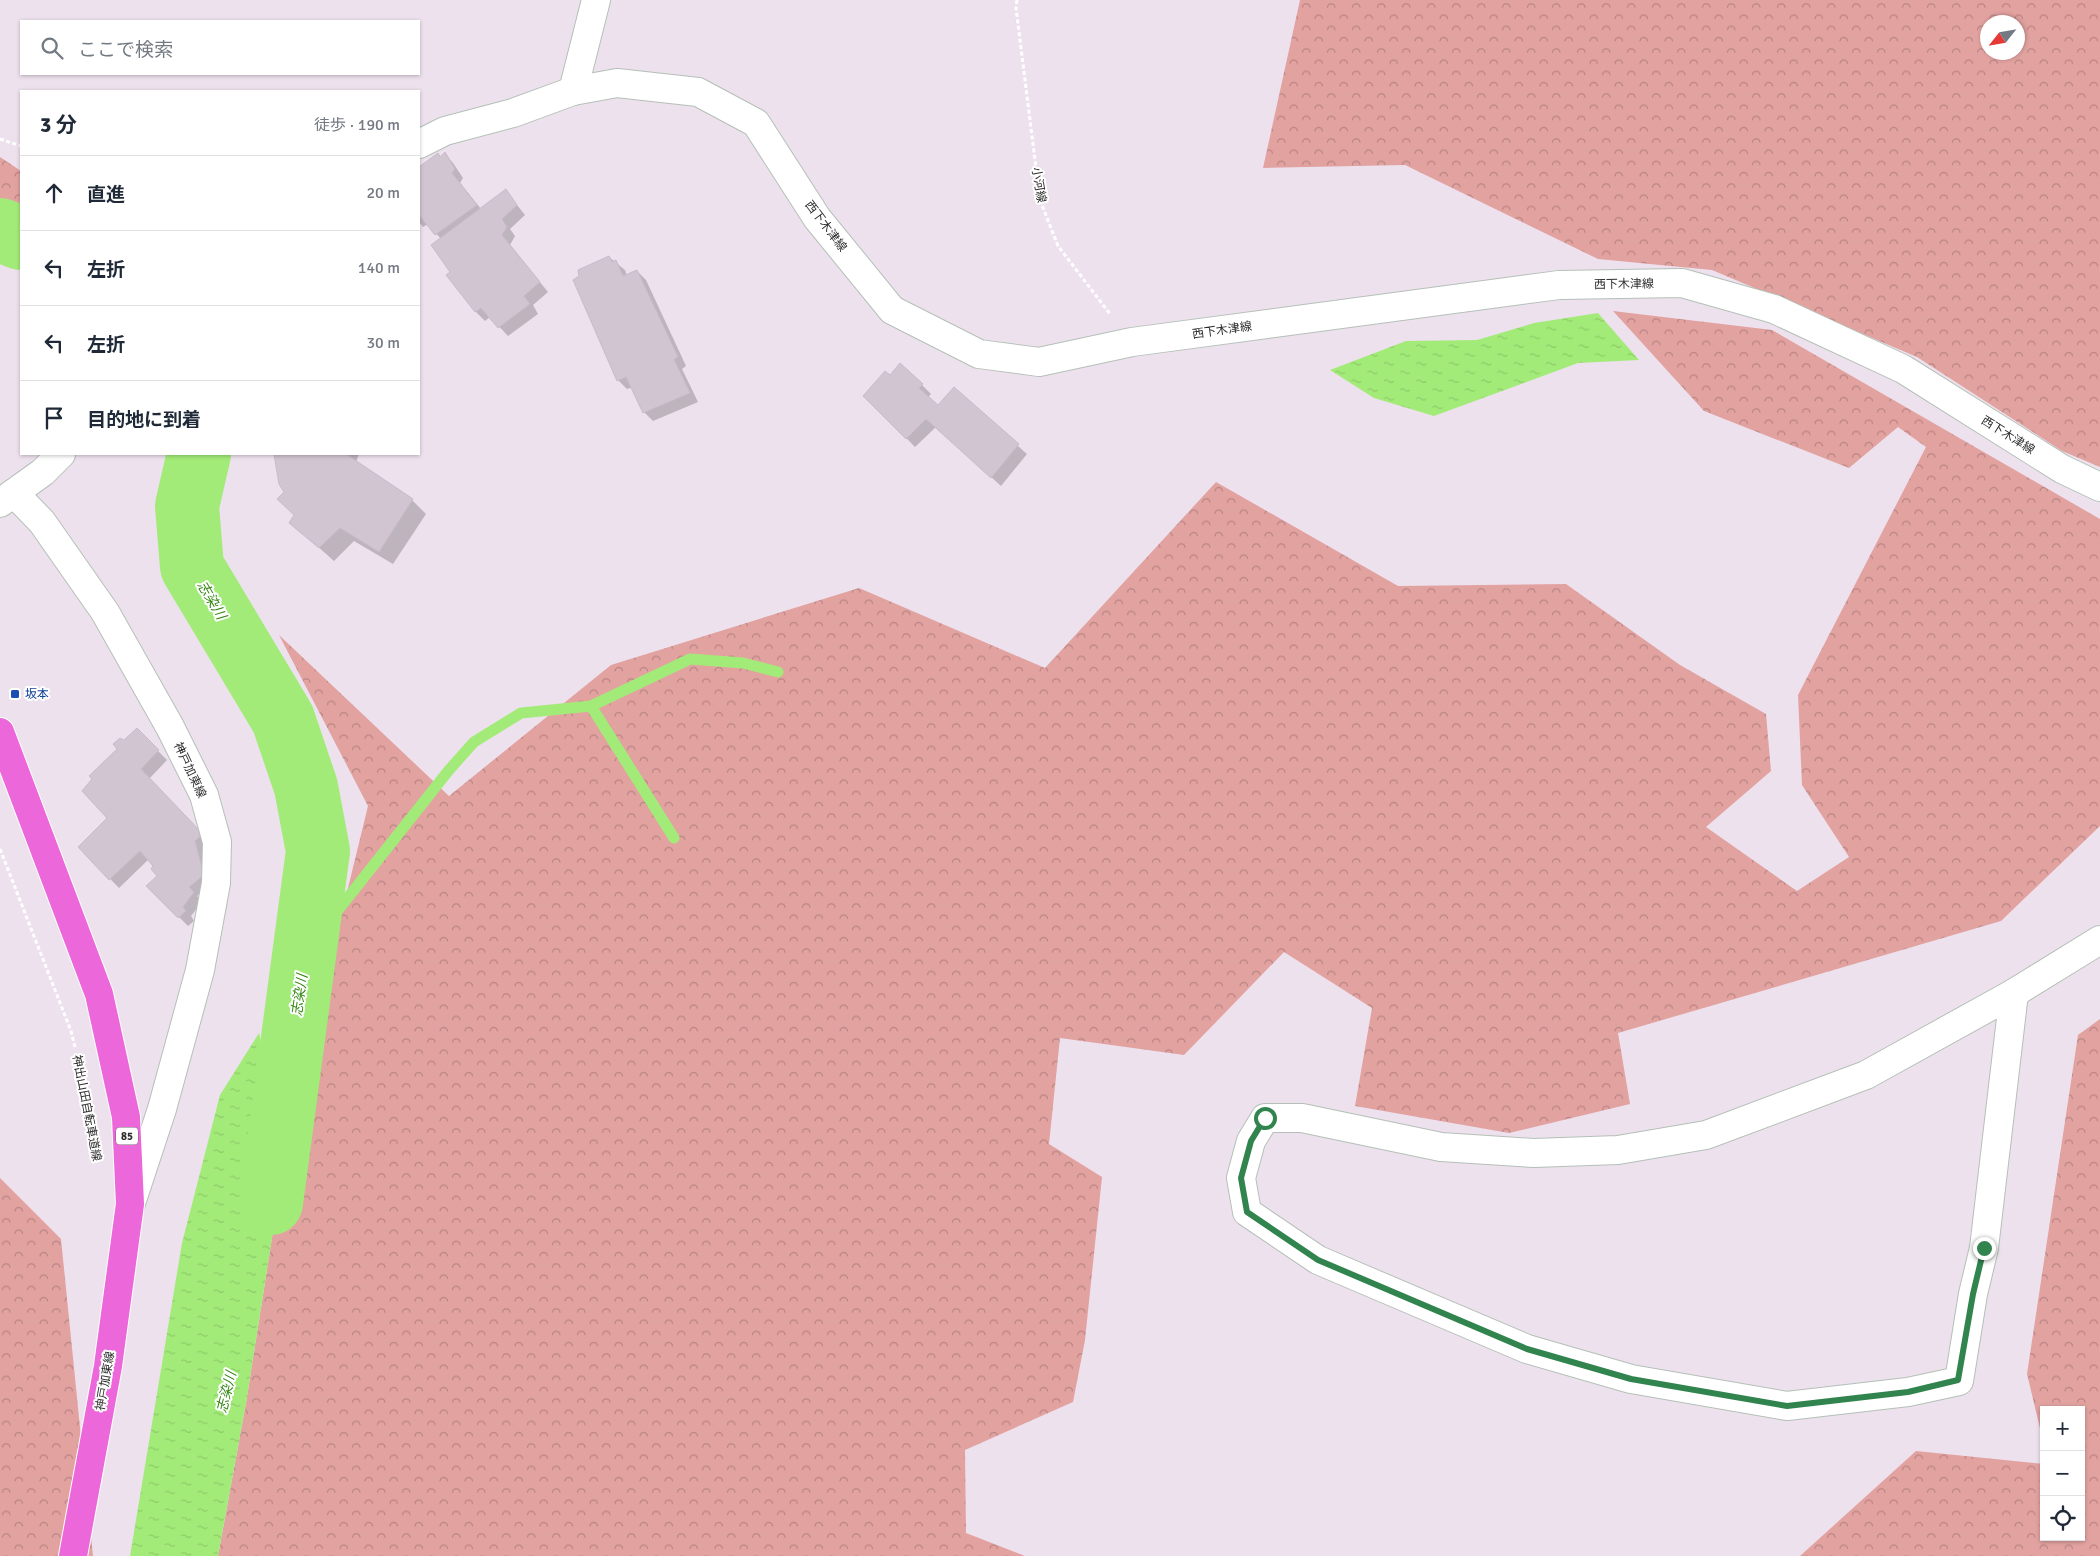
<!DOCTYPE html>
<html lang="ja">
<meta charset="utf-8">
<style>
:root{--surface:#fff;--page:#f2f2f3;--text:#1f2937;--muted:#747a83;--line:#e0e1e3}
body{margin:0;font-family:Signika,"Noto Sans JP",sans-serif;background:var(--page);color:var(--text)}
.controls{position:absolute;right:15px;bottom:15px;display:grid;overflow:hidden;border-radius:0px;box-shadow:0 1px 4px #0004}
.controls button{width:45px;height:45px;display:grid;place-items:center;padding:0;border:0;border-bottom:1px solid var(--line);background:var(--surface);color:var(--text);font:25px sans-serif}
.compass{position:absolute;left:1980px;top:15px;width:45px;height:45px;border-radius:50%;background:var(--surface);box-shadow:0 1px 4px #0004;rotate:239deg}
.stop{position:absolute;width:15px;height:15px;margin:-11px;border:4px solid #32844e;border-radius:50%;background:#fff}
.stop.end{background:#32844e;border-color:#fff;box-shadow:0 1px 5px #0008}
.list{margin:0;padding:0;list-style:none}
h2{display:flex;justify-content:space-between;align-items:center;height:65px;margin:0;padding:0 20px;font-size:21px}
h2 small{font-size:16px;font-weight:400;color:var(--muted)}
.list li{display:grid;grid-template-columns:32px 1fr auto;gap:15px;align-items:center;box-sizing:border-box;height:75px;padding:0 20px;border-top:1px solid var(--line)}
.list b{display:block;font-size:19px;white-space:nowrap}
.list em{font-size:16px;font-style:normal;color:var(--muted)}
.icon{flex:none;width:28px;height:28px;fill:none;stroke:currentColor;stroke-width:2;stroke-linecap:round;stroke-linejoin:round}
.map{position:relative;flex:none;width:2100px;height:1556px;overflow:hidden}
.search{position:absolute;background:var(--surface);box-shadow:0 1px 4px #0004;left:20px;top:20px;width:400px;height:55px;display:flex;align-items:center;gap:12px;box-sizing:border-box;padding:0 18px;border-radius:0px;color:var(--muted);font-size:19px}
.panel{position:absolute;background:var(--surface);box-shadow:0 1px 4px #0004;left:20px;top:90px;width:400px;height:365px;border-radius:0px}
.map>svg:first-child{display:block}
.forest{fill:url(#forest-crowns);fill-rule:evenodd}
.water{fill:url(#water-ripples)}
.shadow{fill:#0003}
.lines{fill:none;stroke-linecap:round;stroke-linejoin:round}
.stream{stroke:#a3eb79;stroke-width:11}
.river{stroke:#a3eb79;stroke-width:64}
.building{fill:#d1c5d1;stroke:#cabaca}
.minor-casing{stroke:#b4c0b7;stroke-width:30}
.major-casing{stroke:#fff;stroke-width:30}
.path{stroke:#fff;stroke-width:3;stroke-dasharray:4 2.5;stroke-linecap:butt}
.minor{stroke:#fff;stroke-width:28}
.major{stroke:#ec68da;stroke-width:28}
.route{stroke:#32844e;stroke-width:6}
.transit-dot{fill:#1a4fb4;stroke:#fff;stroke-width:2}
.labels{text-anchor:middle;stroke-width:4;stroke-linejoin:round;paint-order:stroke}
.shield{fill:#fff;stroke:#6d6d6d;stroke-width:1}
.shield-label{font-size:11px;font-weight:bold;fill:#2e2e2e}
.street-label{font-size:12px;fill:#2e2e2e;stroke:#fff}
.transit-label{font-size:12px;fill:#164399;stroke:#fff;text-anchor:start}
.water-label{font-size:14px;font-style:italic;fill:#348713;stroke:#fff}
</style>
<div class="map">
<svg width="2100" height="1556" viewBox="0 0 2100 1556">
<defs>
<pattern id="forest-crowns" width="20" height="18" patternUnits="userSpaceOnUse" patternTransform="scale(1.25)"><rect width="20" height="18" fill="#e2a2a0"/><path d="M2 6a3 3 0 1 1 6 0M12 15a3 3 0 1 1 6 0" fill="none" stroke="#b88483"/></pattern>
<pattern id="water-ripples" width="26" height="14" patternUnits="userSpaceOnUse" patternTransform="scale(1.25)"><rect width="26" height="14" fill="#a3eb79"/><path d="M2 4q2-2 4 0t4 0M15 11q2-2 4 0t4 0" fill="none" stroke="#8dca69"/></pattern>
</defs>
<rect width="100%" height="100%" fill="#ede1ee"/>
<g class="forest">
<path d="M 1300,0 L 2100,0 L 2100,467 L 2062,451 L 1917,357 L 1712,270 L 1598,259 L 1405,165 L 1263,168 ZM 1988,22 L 2018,22 L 2018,52 L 1988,52 Z"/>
<polygon points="0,157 21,171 21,220 0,208"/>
<polygon points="1613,311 1772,330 2100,519 2100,826 2001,921 1618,1033 1630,1104 1509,1133 1355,1106 1372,1008 1284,952 1184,1055 1060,1038 1049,1144 1102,1177 1085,1340 1073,1402 965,1450 966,1533 1025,1556 218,1556 246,1403 289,1130 368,806 279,635 449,796 611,665 859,588 1045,668 1216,482 1398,586 1566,584 1680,665 1766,714 1771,771 1706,827 1797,891 1849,857 1802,785 1798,695 1926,447 1898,427 1849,468 1704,411"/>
<polygon points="2100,1019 2100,1556 1800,1556 1916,1451 2044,1464 2044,1537 2081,1537 2081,1410 2044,1410 2044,1445 2027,1374 2078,1035"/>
<polygon points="0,1178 61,1239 93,1556 0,1556"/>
</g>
<g class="water">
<polygon points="1598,313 1639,360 1578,363 1434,416 1374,398 1330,370 1406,341 1477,340 1534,323"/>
<polygon points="259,1033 273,1095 289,1130 246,1403 218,1556 130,1556 182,1243 220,1095"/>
</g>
<g class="shadow">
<polygon points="445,154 453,163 463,178 460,183 481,209 506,191 525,215 510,229 515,236 510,245 548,292 533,305 538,314 508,336 490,317 485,321 476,312 452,272 441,239 428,224 423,227 419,222 419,168 438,155 440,158"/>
<polygon points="609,257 625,270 627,276 637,271 646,280 686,366 682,369 698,402 653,421 644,412 633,387 627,389 618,380"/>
<polygon points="890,377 922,385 931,394 928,397 938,407 954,389 1027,454 1001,486 936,427 915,447 865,396"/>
<polygon points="275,454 359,454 356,462 412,500 426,514 393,564 354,541 334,561 290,522 295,516 286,492 280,484"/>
<polygon points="137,730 167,760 149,779 211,844 203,851 212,884 197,896 202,902 191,916 194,921 188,926 148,886 158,876 155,866 149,859 119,888 79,847 109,818 119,749"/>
</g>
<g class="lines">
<g class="stream">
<polyline points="591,706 674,838"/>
<polyline points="304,953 449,770 474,742 521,713 591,706 690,659 743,663 778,672"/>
</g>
<g class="river">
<polyline points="0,230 21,238"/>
<polyline points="199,454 187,506 192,567 283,719 306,787 318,851 271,1203"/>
</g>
</g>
<g class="building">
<polygon points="445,152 455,169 452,173 477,205 435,235 419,215 419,167 438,153 440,157"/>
<polygon points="506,189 517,205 502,219 507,227 502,235 540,282 524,296 530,304 498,328 481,308 475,312 446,275 450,272 431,245"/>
<polygon points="609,256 612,262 616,260 623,276 637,270 678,357 674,359 690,393 643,413 626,377 617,381 573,280 579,276 578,270"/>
<polygon points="900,363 923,384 919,388 938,405 954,387 1019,444 991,478 926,419 906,439 863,396 885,371 890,375"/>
<polygon points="274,454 346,454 413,499 379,552 340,528 319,548 289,523 294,515 277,499 284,492 279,484"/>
<polygon points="137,728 159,750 141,769 203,834 195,841 204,875 189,887 194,892 183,907 186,911 178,918 146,886 157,876 151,869 153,866 140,851 109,880 78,847 107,818 82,791 92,779 89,776 117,749 113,744 120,738 124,740"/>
</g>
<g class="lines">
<g class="minor-casing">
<g id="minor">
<polyline points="573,91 596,0"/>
<polyline points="419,144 445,131 513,113 573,91 617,83 698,92 756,123 817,218 892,310 979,354 1039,362 1132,342 1559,285 1682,283 1774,309 1903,369 2062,469 2100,487"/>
<polyline points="14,493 42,522 105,612 170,727 204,795 217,842 216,883 200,970 162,1109 131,1203"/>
<polyline points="0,503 43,472 61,454"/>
<polygon points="2014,993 1984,1248 1973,1294 1959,1381 1908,1392 1787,1406 1631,1379 1527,1349 1318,1260 1247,1212 1241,1178 1251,1141 1265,1118 1302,1118 1441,1147 1534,1153 1618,1150 1706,1135 1866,1075"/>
<polyline points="2014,993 2100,940"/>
</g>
</g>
<g class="major-casing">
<polyline id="major" points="0,732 99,994 126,1117 130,1204 108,1366 73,1556"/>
</g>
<g class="path">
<polyline points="1017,0 1016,8 1040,200 1058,246 1110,314"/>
<polyline points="0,139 21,146"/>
<polyline points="0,849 71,1031 75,1047"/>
</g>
<use href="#minor" class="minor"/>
<use href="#major" class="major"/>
</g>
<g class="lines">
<polyline class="route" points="1265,1118 1251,1141 1241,1178 1247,1212 1318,1260 1527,1349 1631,1379 1787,1406 1908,1392 1958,1380 1973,1294 1984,1248"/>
</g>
<rect class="transit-dot" x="10" y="689" width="10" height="10" rx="2.5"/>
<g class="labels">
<rect class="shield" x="116" y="1127.5" width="22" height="17" rx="4"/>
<g class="shield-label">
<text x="127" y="1140">85</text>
</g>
<g class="street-label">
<text transform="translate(1039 185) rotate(80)" y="4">小河線</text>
<text transform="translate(826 226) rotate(53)" y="4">西下木津線</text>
<text transform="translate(1624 284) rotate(-1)" y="4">西下木津線</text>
<text transform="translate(1222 330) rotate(-8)" y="4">西下木津線</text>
<text transform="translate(2008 435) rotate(32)" y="4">西下木津線</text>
<text transform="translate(190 770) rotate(65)" y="4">神戸加東線</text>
<text transform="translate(87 1108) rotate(79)" y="4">神出山田自転車道線</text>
<text transform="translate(105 1381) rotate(-80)" y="4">神戸加東線</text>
</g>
<g class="transit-label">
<text x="25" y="698">坂本</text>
</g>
<g class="water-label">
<text transform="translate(212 600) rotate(59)" y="5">志染川</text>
<text transform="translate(299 995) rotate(-82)" y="5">志染川</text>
<text transform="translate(226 1392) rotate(-76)" y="5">志染川</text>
</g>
</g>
</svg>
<div class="controls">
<button>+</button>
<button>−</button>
<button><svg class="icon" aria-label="locate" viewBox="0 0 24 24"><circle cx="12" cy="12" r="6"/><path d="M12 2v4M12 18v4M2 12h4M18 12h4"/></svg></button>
</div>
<svg class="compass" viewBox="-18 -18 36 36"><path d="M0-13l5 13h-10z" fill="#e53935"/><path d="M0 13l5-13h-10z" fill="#747a83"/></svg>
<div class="stop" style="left:1265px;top:1118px"></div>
<div class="stop end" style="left:1984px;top:1248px"></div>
<div class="search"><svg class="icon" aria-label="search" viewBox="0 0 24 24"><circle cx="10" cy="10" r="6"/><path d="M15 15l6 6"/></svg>ここで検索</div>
<section class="panel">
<h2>3 分<small>徒歩 · 190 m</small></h2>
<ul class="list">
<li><svg class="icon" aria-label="ahead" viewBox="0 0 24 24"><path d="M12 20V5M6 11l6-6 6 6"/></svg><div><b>直進</b></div><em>20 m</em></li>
<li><svg class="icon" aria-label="left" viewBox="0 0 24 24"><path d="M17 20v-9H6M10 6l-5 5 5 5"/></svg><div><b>左折</b></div><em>140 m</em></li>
<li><svg class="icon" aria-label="left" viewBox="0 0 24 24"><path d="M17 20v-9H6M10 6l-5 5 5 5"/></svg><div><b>左折</b></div><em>30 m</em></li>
<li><svg class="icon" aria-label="arrive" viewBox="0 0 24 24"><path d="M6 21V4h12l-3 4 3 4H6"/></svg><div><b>目的地に到着</b></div></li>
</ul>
</section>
</div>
